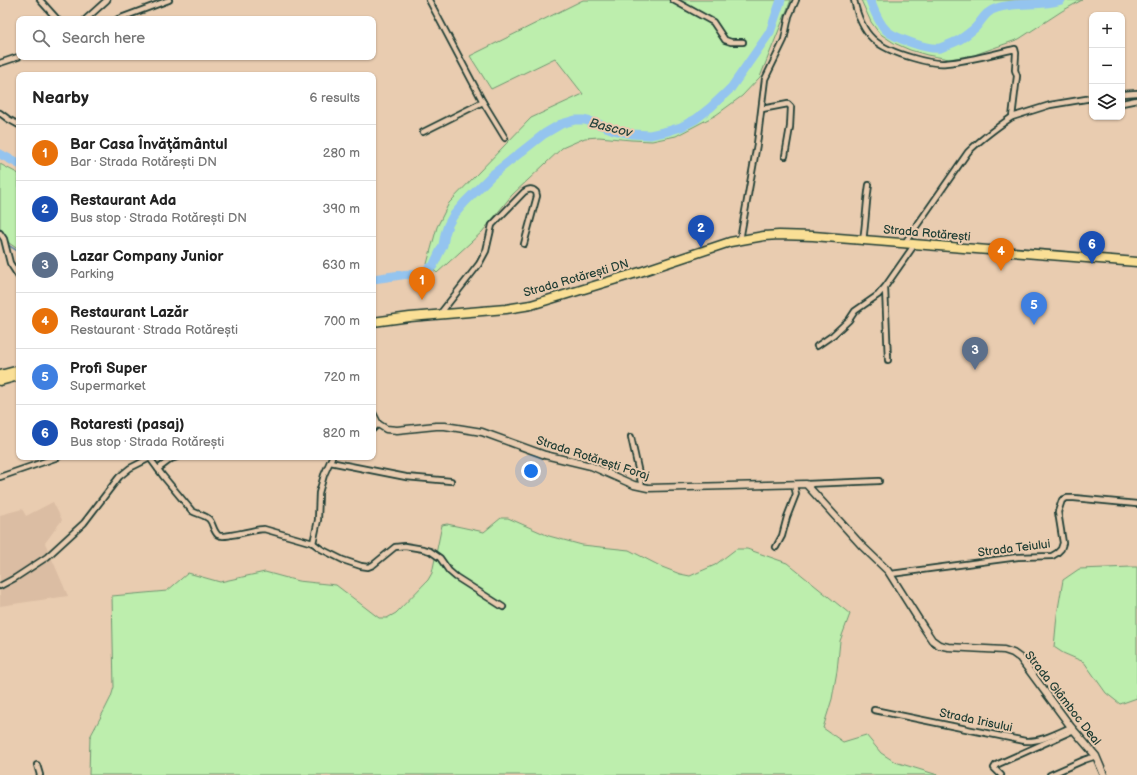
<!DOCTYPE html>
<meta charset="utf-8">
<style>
:root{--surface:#fff;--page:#f6f6f6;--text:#222;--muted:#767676;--line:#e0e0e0;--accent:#b45309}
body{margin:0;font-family:"Balsamiq Sans",sans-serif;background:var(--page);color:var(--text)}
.controls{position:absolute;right:12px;top:12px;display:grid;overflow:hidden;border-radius:8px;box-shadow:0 1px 3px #0004}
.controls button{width:36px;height:36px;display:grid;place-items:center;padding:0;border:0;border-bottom:1px solid var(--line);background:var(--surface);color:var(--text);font:20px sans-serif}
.you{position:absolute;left:531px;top:471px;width:14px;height:14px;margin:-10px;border:3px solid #fff;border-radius:50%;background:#1a73e8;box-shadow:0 0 0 6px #1a73e833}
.badge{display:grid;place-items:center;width:26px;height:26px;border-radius:50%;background:var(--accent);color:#fff;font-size:13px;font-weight:700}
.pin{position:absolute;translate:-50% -33px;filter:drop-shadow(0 1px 2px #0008)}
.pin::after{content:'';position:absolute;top:21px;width:14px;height:12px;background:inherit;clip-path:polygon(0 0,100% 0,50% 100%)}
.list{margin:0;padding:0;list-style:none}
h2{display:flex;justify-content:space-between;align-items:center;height:52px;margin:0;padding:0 16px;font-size:17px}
h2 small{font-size:13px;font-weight:400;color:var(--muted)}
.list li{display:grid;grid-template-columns:26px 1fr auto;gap:12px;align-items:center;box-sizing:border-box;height:56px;padding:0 16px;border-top:1px solid var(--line)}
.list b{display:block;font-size:15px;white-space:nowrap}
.list p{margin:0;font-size:13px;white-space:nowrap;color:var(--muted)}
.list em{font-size:13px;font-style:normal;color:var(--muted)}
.icon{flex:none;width:22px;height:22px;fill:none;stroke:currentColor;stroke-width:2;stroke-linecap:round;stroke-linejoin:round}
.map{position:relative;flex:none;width:1137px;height:775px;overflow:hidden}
.search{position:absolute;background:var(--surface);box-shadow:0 1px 3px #0004;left:16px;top:16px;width:360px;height:44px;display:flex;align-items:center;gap:10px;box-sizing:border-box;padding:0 14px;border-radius:8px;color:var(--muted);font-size:15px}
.panel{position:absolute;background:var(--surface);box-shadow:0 1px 3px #0004;left:16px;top:72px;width:360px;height:388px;border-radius:8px}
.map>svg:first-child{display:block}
.built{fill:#dbbda3}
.green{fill:#bdeead;stroke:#6e9670}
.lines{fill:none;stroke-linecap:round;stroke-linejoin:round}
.stream{stroke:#658ea4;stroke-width:1.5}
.river{stroke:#94c4ef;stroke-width:9}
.street-casing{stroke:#1f3d34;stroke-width:8}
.secondary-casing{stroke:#1f3d34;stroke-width:9}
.highway-casing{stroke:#1f3d34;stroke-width:11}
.street{stroke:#e9ccb0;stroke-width:4.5}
.secondary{stroke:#e9ccb0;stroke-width:6}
.highway{stroke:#fadf96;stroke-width:8}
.labels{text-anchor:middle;stroke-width:4;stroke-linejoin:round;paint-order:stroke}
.street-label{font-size:12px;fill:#1f3d34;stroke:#e9ccb0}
.water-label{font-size:13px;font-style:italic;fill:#25443d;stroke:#e9ccb0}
</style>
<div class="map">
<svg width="1137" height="775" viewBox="0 0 1137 775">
<rect width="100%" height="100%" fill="#e9ccb0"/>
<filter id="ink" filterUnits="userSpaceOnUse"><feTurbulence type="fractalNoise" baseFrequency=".025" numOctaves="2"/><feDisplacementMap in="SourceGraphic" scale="8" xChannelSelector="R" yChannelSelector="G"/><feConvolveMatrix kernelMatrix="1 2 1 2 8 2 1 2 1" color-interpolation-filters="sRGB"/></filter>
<g filter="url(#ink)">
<polygon class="built" points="53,502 62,520 45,543 68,596 0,606 0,515 22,509 26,516"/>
<g class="green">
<polygon points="583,0 791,0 760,77 742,96 716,115 676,136 652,141 631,140 599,137 585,138 562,148 512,195 482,232 437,273 427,264 437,227 449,203 531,118 583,94 555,58 491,89 470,56"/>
<polygon points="861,0 1082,0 1062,11 1019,39 974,55 949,59 927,55 910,50 894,43 879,33 871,22"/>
<polygon points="0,164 19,174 19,250 9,243 5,236 0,231"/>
<polygon points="501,518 508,518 549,536 582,545 629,550 662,567 680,574 690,576 715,565 736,549 747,549 787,563 850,614 840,641 837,671 832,699 823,728 843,742 866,735 881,753 895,762 938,775 89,775 90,737 105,709 111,697 114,687 112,596 167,591 188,573 220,582 265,572 298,581 336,585 379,618 387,618 396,613 428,580 432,573 442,525 447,524 484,532"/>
<polygon points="1132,567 1137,567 1137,698 1120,704 1106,693 1084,662 1063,653 1054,647 1057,615 1063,580 1079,569"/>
</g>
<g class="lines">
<polyline class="stream" points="8,245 19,252"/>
<g class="river">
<path d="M 870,0 C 874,10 878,22 886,30 C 894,38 928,50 940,48 C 945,46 953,43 957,41 C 963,38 970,32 975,28 C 983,20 984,12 997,8 C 1018,1 1040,7 1061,0"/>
<polyline points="0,154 19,164"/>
<polyline points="373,279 401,275 421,273 433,266 443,245 445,234 448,225 453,216 465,202 492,175 544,134 561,124 575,120 584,120 596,123 614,130 632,134 650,135 668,131 681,127 696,119 711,107 731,88 770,32 781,0"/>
</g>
<g class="street-casing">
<g id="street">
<polyline points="40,0 57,19"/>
<polyline points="429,0 483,102 505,138"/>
<polyline points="673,0 713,22 725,40 731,42 743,42"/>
<path d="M 854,0 C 862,37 877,48 913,58 C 923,61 935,64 946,63 C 969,61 993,54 1015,49 L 1016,53 L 1015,70 L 1017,76 L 1012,117 C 996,128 982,138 968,152 L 904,244"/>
<polyline points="86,19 107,0"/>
<polyline points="118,19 169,0"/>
<polyline points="0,63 18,57"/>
<polyline points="1122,94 1137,93"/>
<polyline points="1122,103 1137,100"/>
<polyline points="762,109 788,104 791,107 790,127 785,156"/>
<polyline points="0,113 8,119 19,125"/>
<polyline points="1012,117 1050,105 1092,98"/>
<polyline points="423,132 483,102"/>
<polyline points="0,233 4,239 10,263 19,277"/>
<polyline points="740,240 757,144 765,79 784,40 789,16 796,0"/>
<path d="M 863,240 C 866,222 866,204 869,185"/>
<polyline points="885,288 888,360"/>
<path d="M 440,314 L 479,264 L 486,251 L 492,225 L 524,192 C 528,189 532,188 536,192 L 537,196 L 524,244"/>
<polyline points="817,346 833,335 849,320 855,311 878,295 885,287 915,244"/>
<polyline points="373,429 378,424"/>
<polyline points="631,437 642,487"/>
<path d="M 149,457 L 163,476 L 192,511 C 197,514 205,515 209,519 C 213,523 213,531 218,535 C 224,539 254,529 264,529 L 313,543 L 321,549 L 343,560 L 361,566 L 368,567 L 373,565 L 395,547 L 405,546 L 423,549 L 430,551 L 440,558 L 449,571 L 456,577 L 503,607"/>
<polyline points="330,462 406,477 451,481"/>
<polyline points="158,469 171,459 177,457"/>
<polyline points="0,477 58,457"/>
<polyline points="806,484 879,481"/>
<polyline points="313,543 318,520 319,493 324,475 332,457"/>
<polyline points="776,547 782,536 787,517 796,494 794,485"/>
<polyline points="891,574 1018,557 1052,556 1057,553 1061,549 1063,543 1058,512 1062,500 1067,498 1074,498 1137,504"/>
<polyline points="0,586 15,578 47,557 84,523 119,477 130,468 150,458"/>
<path d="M 874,710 L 1025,741 C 1041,742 1057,733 1071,727"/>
<polyline points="37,765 40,775"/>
<polyline points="1001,775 994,768 996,765 1074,730"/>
<polyline points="1050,775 1084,760 1096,756"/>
</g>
</g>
<g class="secondary-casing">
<polyline id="secondary" points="373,414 378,424 386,429 397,430 436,426 445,426 482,432 545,455 591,466 634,485 648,488 806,484 862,546 888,571 924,628 932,640 939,645 948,647 1004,650 1013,653 1020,658 1071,727 1096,756 1104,775"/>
</g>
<g class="highway-casing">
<g id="highway">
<polyline points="373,322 410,317 506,309 531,305 640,272 730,242 764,236 779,235 813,236 1137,262"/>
<polyline points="0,375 19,370"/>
<polyline points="0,381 19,376"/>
</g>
</g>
<use href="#street" class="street"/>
<use href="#secondary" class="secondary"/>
<use href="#highway" class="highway"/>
</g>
</g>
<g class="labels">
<g class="street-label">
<text transform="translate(927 233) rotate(5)" y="4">Strada Rotărești</text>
<text transform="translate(576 278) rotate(-16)" y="4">Strada Rotărești DN</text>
<text transform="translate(593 458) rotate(18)" y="4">Strada Rotărești Foraj</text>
<text transform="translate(1014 548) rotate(-7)" y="4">Strada Teiului</text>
<text transform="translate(1063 698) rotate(52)" y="4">Strada Glâmboc Deal</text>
<text transform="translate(976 720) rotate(12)" y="4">Strada Irisului</text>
</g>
<g class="water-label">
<text transform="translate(611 127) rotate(14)" y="5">Bascov</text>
</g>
</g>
</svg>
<div class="controls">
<button>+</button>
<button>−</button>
<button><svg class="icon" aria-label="layers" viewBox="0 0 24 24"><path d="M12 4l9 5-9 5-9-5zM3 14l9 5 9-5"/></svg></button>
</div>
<div class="you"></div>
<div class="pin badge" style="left:422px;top:300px;background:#e8710a">1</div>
<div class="pin badge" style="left:701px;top:248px;background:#1a4fb4">2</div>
<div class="pin badge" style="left:975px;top:370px;background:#5c6f8a">3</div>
<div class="pin badge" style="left:1001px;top:271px;background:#e8710a">4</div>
<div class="pin badge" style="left:1034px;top:325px;background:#3f7fe0">5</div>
<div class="pin badge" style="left:1092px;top:264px;background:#1a4fb4">6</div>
<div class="search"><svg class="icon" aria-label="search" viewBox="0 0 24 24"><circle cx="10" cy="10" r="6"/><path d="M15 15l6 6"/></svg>Search here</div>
<section class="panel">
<h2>Nearby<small>6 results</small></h2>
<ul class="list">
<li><span class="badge" style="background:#e8710a">1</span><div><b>Bar Casa Învățământul</b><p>Bar · Strada Rotărești DN</p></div><em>280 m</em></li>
<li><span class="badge" style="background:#1a4fb4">2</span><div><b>Restaurant Ada</b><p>Bus stop · Strada Rotărești DN</p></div><em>390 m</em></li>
<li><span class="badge" style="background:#5c6f8a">3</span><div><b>Lazar Company Junior</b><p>Parking</p></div><em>630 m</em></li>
<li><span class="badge" style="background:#e8710a">4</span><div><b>Restaurant Lazăr</b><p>Restaurant · Strada Rotărești</p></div><em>700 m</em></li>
<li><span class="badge" style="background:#3f7fe0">5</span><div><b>Profi Super</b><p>Supermarket</p></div><em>720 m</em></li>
<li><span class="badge" style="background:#1a4fb4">6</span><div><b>Rotaresti (pasaj)</b><p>Bus stop · Strada Rotărești</p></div><em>820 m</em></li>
</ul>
</section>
</div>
